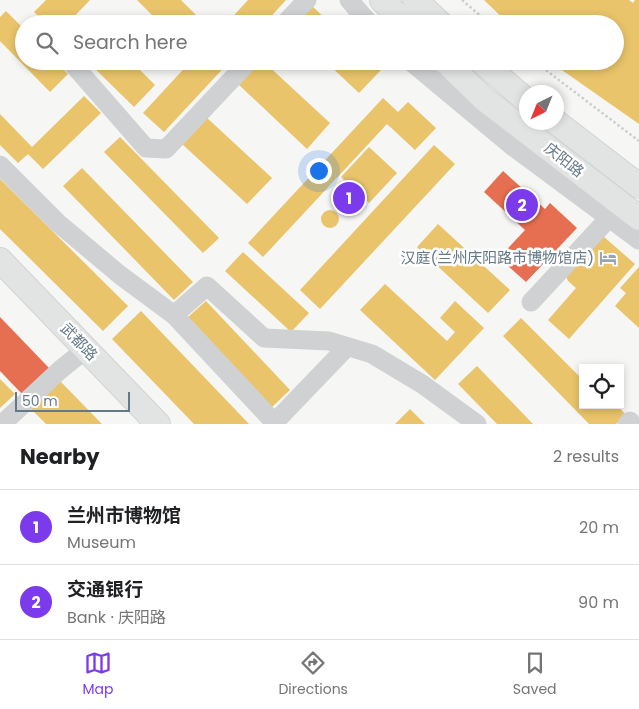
<!DOCTYPE html>
<meta charset="utf-8">
<style>
:root{--surface:#fff;--page:#f6f6f6;--text:#202124;--muted:#757577;--line:#e0e0e0;--accent:#7c3aed}
body{margin:0;font-family:Poppins,"Noto Sans SC",sans-serif;background:var(--page);color:var(--text)}
.controls{position:absolute;right:15px;bottom:15px;display:grid;overflow:hidden;border-radius:0px;box-shadow:0 2px 8px #0003}
.controls button{width:45px;height:45px;display:grid;place-items:center;padding:0;border:0;border-bottom:1px solid var(--line);background:var(--surface);color:var(--text);font:25px sans-serif}
.compass{position:absolute;left:519px;top:85px;width:45px;height:45px;border-radius:50%;background:var(--surface);box-shadow:0 2px 8px #0003;rotate:223deg}
.scale{position:absolute;left:15px;bottom:12px;width:115px;box-sizing:border-box;padding-left:5px;border:2px solid #647987;border-top:0;font-size:14px;line-height:18px;white-space:nowrap;color:#647987;-webkit-text-stroke:4px #fff;paint-order:stroke}
.you{position:absolute;left:318px;top:170px;width:18px;height:18px;margin:-12px;border:4px solid #fff;border-radius:50%;background:#1a73e8;box-shadow:0 0 0 8px #1a73e833}
.badge{display:grid;place-items:center;width:32px;height:32px;border-radius:50%;background:var(--accent);color:#fff;font-size:16px;font-weight:700}
.pin{position:absolute;translate:-50% -50%;border:2px solid #fff;box-shadow:0 1px 5px #0006}
.list{margin:0;padding:0;list-style:none}
h2{display:flex;justify-content:space-between;align-items:center;height:65px;margin:0;padding:0 20px;font-size:21px}
h2 small{font-size:16px;font-weight:400;color:var(--muted)}
.list li{display:grid;grid-template-columns:32px 1fr auto;gap:15px;align-items:center;box-sizing:border-box;height:75px;padding:0 20px;border-top:1px solid var(--line)}
.list b{display:block;font-size:19px;white-space:nowrap}
.list p{margin:0;font-size:16px;white-space:nowrap;color:var(--muted)}
.list em{font-size:16px;font-style:normal;color:var(--muted)}
.icon{flex:none;width:28px;height:28px;fill:none;stroke:currentColor;stroke-width:2;stroke-linecap:round;stroke-linejoin:round}
.map{position:relative;flex:none;width:639px;height:424px;overflow:hidden}
.search{position:absolute;background:var(--surface);box-shadow:0 2px 8px #0003;left:15px;right:15px;top:15px;height:55px;display:flex;align-items:center;gap:12px;box-sizing:border-box;padding:0 18px;border-radius:28px;color:var(--muted);font-size:19px}
.sheet{height:215px;background:var(--surface)}
nav{display:flex;justify-content:space-around;align-items:center;box-sizing:border-box;height:70px;border-top:1px solid var(--line);background:var(--surface);font-size:14px;color:var(--muted)}
nav a{display:grid;justify-items:center;gap:2px}
nav .on{color:var(--accent)}
.map>svg:first-child{display:block}
.homes{fill:#e9c46a}
.shops{fill:#e76f51}
.lines{fill:none;stroke-linecap:round;stroke-linejoin:round}
.major-casing{stroke:#d2d3d4;stroke-width:26}
.path{stroke:#cccecf;stroke-width:2.5;stroke-dasharray:2.5 2.5;stroke-linecap:butt}
.minor{stroke:#d0d1d2;stroke-width:19}
.major{stroke:#e2e3e3;stroke-width:24}
.labels{text-anchor:middle;stroke-width:5;stroke-linejoin:round;paint-order:stroke}
.street-label{font-size:15px;fill:#647987;stroke:#fff}
.poi-label{font-size:15px;fill:#647987;stroke:#fff;text-anchor:end}
</style>
<div class="map">
<svg width="639" height="424" viewBox="0 0 639 424">
<rect width="100%" height="100%" fill="#f6f6f5"/>
<g class="homes">
<polygon points="46,0 90,0 67,24 46,24 34,12"/>
<polygon points="137,0 181,0 205,24 161,24"/>
<polygon points="248,0 286,0 264,24 226,24"/>
<polygon points="484,0 629,0 633,3 635,0 639,0 639,124 549,61 615,61 615,24 509,24"/>
<polygon points="310,4 331,24 291,24"/>
<polygon points="6,11 24,29 24,61 55,61 68,74 50,92 0,41 0,17"/>
<polygon points="87,61 131,61 155,85 134,107"/>
<polygon points="191,61 230,61 164,132 143,113"/>
<polygon points="259,61 263,61 330,123 307,149 238,84"/>
<polygon points="325,61 372,61 381,70 359,93"/>
<polygon points="84,96 101,113 43,169 28,154 18,163 0,145 0,114 32,147"/>
<polygon points="383,98 398,112 408,102 436,128 415,150 387,124 263,257 248,243"/>
<polygon points="205,116 272,178 247,204 181,143"/>
<polygon points="120,137 219,238 203,253 104,152"/>
<polygon points="434,145 455,164 320,309 300,290"/>
<polygon points="369,147 397,173 369,203 341,177"/>
<polygon points="82,168 193,282 174,300 63,186"/>
<polygon points="0,179 128,306 103,331 0,229"/>
<circle cx="330" cy="219" r="9"/>
<polygon points="438,224 510,290 488,313 417,247"/>
<polygon points="603,236 635,264 569,339 548,320 576,288 568,281 566,276"/>
<polygon points="243,252 309,313 291,332 225,271"/>
<polygon points="639,267 639,328 615,306 626,293 620,288"/>
<polygon points="385,284 447,341 455,332 440,318 455,301 484,328 435,380 360,310"/>
<polygon points="206,301 290,390 272,407 187,318"/>
<polygon points="141,311 249,424 194,424 112,339"/>
<polygon points="521,318 583,380 583,405 617,405 626,415 616,424 589,424 503,336"/>
<polygon points="477,366 533,424 497,424 458,384"/>
<polygon points="0,379 15,394 0,408"/>
<polygon points="59,380 102,424 46,424 30,408"/>
<polygon points="410,409 425,424 395,424"/>
</g>
<g class="shops">
<polygon points="503,171 545,209 550,203 577,228 526,282 499,258 525,230 484,192"/>
<polygon points="0,317 50,369 23,395 0,371"/>
</g>
<g class="lines">
<g class="major-casing">
<g id="major">
<polyline points="382,0 406,24"/>
<polyline points="415,0 441,24"/>
<polyline points="445,61 484,99 639,218"/>
<polyline points="481,61 526,100"/>
<polyline points="556,122 639,186"/>
<polyline points="0,260 158,424"/>
</g>
</g>
<g class="path">
<polyline points="462,0 490,24"/>
<polyline points="534,61 639,141"/>
</g>
<g class="minor">
<polyline points="349,0 370,24"/>
<polyline points="284,24 307,0"/>
<polyline points="70,61 146,148 166,149 249,61"/>
<polyline points="410,61 512,146 639,240"/>
<polyline points="0,165 58,223 120,275 174,315 207,286 264,338 329,341 372,354 422,384 477,424"/>
<polyline points="531,302 609,218"/>
<polyline points="174,315 274,422"/>
<polyline points="2,424 60,370 86,349"/>
<polyline points="273,424 347,347"/>
<polyline points="627,424 630,421"/>
</g>
<use href="#major" class="major"/>
</g>
<defs>
<g id="hotel-bare" transform="scale(1.35)"><path d="M-6-4.5h1.5V1H6V5H4.5V3h-9V5H-6ZM-4 0a1.8 1.8 0 1 1 3.6 0ZM.5 0V-2.5h3Q6-2.5 6 0Z" fill="#97a5ae" stroke="#fff" stroke-width="2.5" paint-order="stroke"/></g>
</defs>
<g fill-rule="evenodd">
<use href="#hotel-bare" x="608" y="258"/>
</g>
<g class="labels">
<g class="street-label">
<text transform="translate(564 160) rotate(38)" y="5">庆阳路</text>
<text transform="translate(79 342) rotate(46)" y="5">武都路</text>
</g>
<g class="poi-label">
<text x="594" y="263">汉庭(兰州庆阳路市博物馆店)</text>
</g>
</g>
</svg>
<div class="controls">
<button><svg class="icon" aria-label="locate" viewBox="0 0 24 24"><circle cx="12" cy="12" r="6"/><path d="M12 2v4M12 18v4M2 12h4M18 12h4"/></svg></button>
</div>
<svg class="compass" viewBox="-18 -18 36 36"><path d="M0-13l5 13h-10z" fill="#e53935"/><path d="M0 13l5-13h-10z" fill="#757577"/></svg>
<div class="scale">50 m</div>
<div class="you"></div>
<div class="pin badge" style="left:349px;top:198px">1</div>
<div class="pin badge" style="left:522px;top:205px">2</div>
<div class="search"><svg class="icon" aria-label="search" viewBox="0 0 24 24"><circle cx="10" cy="10" r="6"/><path d="M15 15l6 6"/></svg>Search here</div>
</div>
<section class="sheet">
<h2>Nearby<small>2 results</small></h2>
<ul class="list">
<li><span class="badge">1</span><div><b>兰州市博物馆</b><p>Museum</p></div><em>20 m</em></li>
<li><span class="badge">2</span><div><b>交通银行</b><p>Bank · 庆阳路</p></div><em>90 m</em></li>
</ul>
</section>
<nav>
<a class="on"><svg class="icon" aria-label="map" viewBox="0 0 24 24"><path d="M3 6l6-2 6 2 6-2v14l-6 2-6-2-6 2zM9 4v14M15 6v14"/></svg>Map</a>
<a><svg class="icon" aria-label="directions" viewBox="0 0 24 24"><path d="M12 3l9 9-9 9-9-9zM9 14v-3h6M13 9l2 2-2 2"/></svg>Directions</a>
<a><svg class="icon" aria-label="saved" viewBox="0 0 24 24"><path d="M7 4h10v16l-5-4-5 4z"/></svg>Saved</a>
</nav>
